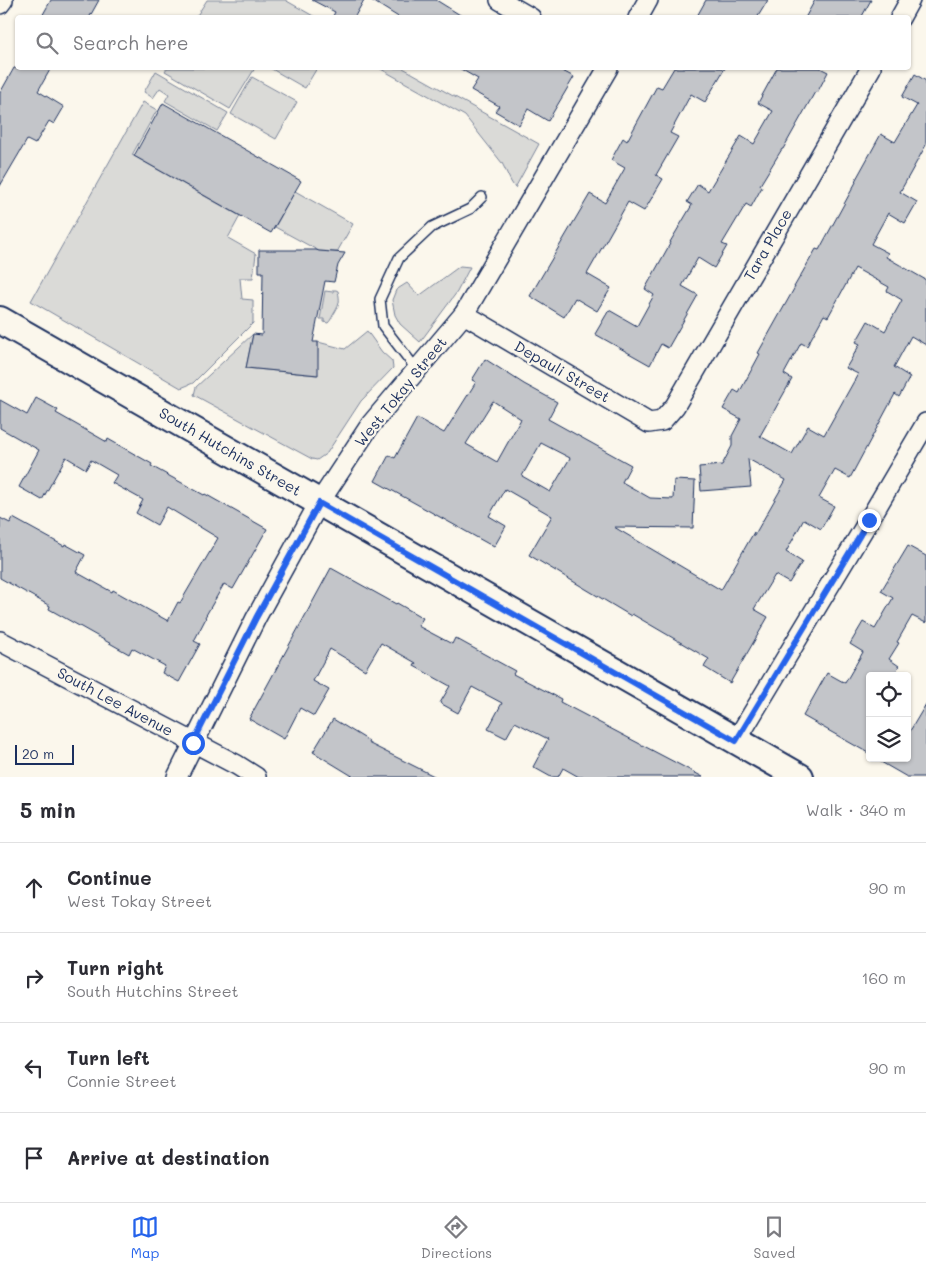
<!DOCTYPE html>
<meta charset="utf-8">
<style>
:root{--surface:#fff;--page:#f7f7f7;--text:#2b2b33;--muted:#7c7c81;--line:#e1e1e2;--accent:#2563eb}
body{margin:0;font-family:Mali,sans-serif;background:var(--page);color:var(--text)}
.controls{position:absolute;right:15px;bottom:15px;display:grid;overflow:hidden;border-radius:5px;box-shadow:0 1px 4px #0004}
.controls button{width:45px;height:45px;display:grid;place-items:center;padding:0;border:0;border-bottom:1px solid var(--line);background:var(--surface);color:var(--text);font:25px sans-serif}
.scale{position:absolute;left:15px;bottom:12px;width:59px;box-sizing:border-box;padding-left:5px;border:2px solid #1b2f5e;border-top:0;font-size:14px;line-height:18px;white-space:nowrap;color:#1b2f5e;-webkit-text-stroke:4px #fbf7ec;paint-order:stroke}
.stop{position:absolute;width:15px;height:15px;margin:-11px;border:4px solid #2563eb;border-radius:50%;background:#fff}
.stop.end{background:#2563eb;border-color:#fff;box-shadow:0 1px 5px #0008}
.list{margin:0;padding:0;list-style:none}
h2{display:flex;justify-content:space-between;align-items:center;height:65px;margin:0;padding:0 20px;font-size:21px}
h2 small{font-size:16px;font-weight:400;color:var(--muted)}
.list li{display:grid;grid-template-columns:32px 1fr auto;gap:15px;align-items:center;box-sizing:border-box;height:90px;padding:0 20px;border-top:1px solid var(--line)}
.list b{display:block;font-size:19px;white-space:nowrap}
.list p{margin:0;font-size:16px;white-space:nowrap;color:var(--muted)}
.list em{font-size:16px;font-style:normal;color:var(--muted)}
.icon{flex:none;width:28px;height:28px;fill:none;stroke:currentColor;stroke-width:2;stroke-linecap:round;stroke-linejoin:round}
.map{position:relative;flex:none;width:926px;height:777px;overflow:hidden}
.search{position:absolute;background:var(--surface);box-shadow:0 1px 4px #0004;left:15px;right:15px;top:15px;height:55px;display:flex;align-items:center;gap:12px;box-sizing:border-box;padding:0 18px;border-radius:5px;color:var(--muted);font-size:19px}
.sheet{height:425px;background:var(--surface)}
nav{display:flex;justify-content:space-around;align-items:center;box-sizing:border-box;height:70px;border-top:1px solid var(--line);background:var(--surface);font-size:14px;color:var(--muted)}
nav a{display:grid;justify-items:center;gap:2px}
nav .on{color:var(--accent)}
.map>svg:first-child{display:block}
.green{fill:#dadad7;stroke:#7a849a}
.building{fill:#c3c5c9;stroke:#1b2f5e;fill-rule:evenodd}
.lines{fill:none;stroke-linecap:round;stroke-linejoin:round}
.lane-casing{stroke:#1b2f5e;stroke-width:12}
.street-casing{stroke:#1b2f5e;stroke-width:22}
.secondary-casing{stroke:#1b2f5e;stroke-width:30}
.lane{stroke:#fbf7ec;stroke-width:9}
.street{stroke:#fbf7ec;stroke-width:19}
.secondary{stroke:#fbf7ec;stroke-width:26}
.route{stroke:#2563eb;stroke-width:6}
.labels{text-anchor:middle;stroke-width:4.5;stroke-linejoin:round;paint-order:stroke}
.street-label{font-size:15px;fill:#1b2f5e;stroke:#fbf7ec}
</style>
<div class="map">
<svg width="926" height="777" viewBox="0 0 926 777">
<rect width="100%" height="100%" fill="#fbf7ec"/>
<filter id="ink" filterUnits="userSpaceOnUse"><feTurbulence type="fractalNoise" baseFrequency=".02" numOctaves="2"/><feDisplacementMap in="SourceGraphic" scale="10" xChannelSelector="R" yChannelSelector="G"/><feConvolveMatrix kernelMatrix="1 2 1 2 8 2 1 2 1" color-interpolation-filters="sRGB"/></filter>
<g filter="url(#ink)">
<g class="green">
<polygon points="207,0 285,0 315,17 196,17"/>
<polygon points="167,68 255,68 230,109 165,71"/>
<polygon points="270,68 317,68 305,88"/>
<path d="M 379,68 L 403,68 L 539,144 L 515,188 C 509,180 507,172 502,163 L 465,116 Z"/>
<polygon points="156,71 228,113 217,131 165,101 169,94 160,88 153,98 144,92"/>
<polygon points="252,77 297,102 276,139 231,114"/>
<polygon points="143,102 157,110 132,155 240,216 228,238 256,254 253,278 240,278 242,299 253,300 253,323 193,383 181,388 31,301"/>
<polygon points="295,191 353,224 337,252 319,251 275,227"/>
<polygon points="460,266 470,267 457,292 420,342 400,324 395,315 392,300 396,290 407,283 419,296"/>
<path d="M 333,290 L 336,290 L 338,291 C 340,301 340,303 335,312 C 332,316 332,319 328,323 L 324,322 L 324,319 L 320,319 L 325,291 L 333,292 Z"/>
<polygon points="367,331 382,352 392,361 393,368 361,401 327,453 317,460 312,459 194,395 196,387 253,334 246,368 317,375 318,342 345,349"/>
</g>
<g class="building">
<polygon points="51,0 99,0 89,18 41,18"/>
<polygon points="312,0 364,0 354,18 332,18 335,12"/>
<polygon points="371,0 436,0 465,18 400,18"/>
<polygon points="706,0 768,0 757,18 696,18"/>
<polygon points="815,0 871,0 861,18 805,18"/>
<polygon points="14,68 51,68 38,91 64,107 54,124 49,121 35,144 27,140 0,186 0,93"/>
<polygon points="459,68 557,68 574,77 548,121 528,109 519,125 495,111 499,106 471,90 478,79"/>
<polygon points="674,68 725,68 705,102 691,94 670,133 678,137 656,175 663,179 644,211 628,202 587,274 611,288 597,311 575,298 564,317 530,296 590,194 605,203 625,168 611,160 623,138 627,141 657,86 662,88"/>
<polygon points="777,68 820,68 828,72 817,93 815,92 783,149 782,149 760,185 762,187 751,207 746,204 722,244 727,246 714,268 698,258 682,286 698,295 668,348 661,344 650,365 595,334 609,310 637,326 654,295 645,289 671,242 670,242 692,205 687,202 698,184 708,191 741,136 754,144 773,111 758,103"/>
<path d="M 915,74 L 926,81 L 926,145 L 900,192 L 917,202 L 905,223 L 888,213 L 871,244 L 888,253 L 886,257 L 926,280 L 926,345 L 911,336 L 894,367 L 910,377 L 899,397 L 895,394 L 850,478 L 835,470 L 819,498 L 834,506 L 821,529 L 804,519 L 786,552 L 802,562 L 789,583 L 775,575 L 754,609 L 768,617 L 730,683 L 704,667 L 709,659 L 632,614 L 631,616 L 529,555 L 552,516 L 505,489 L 489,516 L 506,526 L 494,547 L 375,481 L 389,455 L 395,458 L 417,418 L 444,433 L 476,382 L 472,380 L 485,359 L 524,384 L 557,402 L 548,419 L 631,465 L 622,482 L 650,498 L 673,499 L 674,480 L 695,481 L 693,528 L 614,527 L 721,590 L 754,532 L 754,536 L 786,480 L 748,459 L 751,487 L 701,491 L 699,467 L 722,465 L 732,446 L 732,436 L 741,419 L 723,409 L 734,390 L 739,393 L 760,354 L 758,353 L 795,287 L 794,287 L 816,249 L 819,250 L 856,182 L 855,181 L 881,134 L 895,142 L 917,105 L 902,97 ZM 855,268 L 889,287 L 887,291 L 902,300 L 885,331 L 868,321 L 856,342 L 860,344 L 846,368 L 858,374 L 824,435 L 808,426 L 792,454 L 760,436 L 792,379 L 784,374 L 801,343 L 807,346 L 824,315 L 828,317 ZM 493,401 L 521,419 L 497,462 L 466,444 ZM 541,443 L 570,458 L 550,492 L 522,476 Z"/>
<polygon points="163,103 301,181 271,233 134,156"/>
<polygon points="259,250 316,250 319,251 345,253 338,265 334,282 325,281 313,342 318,342 318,375 246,368 253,334 262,335 263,272 259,272"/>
<polygon points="36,398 58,410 56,413 107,442 108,439 152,464 151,466 204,495 205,494 267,529 233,589 224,584 205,617 206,618 194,641 200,644 179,682 162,673 165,666 132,648 129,654 49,609 50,606 0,578 0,518 10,523 13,518 64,546 65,544 85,555 76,572 112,592 113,590 168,621 178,602 180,603 218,538 167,507 157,525 136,513 143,500 112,483 117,475 91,460 86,469 66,457 42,500 19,487 39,450 0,428 0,400 27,415"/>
<polygon points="908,546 926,556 926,623 912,616 897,642 899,643 889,659 899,666 893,676 870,676 870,754 803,716 827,673 845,683 863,652 850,644 863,622 875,629 893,598 881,591"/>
<polygon points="331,568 396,604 397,603 423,618 418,626 452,644 455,638 515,671 513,674 561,699 560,702 703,777 579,777 563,768 558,777 551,777 533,767 548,739 515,722 506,738 488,729 502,703 472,687 458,713 440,703 450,686 414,666 416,663 381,643 365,670 330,649 313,681 329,690 314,716 300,708 284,739 249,719"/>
<polygon points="926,704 926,777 907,777 874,758 907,758 907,736"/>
<polygon points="333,719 369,741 368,743 436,777 354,777 313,752"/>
</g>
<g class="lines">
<g class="lane-casing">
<polyline id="lane" points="417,370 383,326 380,299 399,258 432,227 470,209 482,197"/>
</g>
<g class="street-casing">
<g id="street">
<polyline points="500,0 531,18"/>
<polyline points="0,4 3,0"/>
<polyline points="638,18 648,0"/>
<polyline points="900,18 910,0"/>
<polyline points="464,314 649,423 662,421 675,406 871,68"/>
<polyline points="0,641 237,765 256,777"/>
<polyline points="736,741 869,520 926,423"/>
<polyline points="177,777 256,618 319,503 371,424 464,314 608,68"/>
</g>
</g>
<g class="secondary-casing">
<polyline id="secondary" points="0,320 800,777"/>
</g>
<use href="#lane" class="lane"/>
<use href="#street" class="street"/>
<use href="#secondary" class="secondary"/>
</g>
</g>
<g class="lines" filter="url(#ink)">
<polyline class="route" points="193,743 256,618 319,503 736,741 869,520"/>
</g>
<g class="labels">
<g class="street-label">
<text transform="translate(768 245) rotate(-60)" y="5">Tara Place</text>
<text transform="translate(562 372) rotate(30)" y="5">Depauli Street</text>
<text transform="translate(401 392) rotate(-51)" y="5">West Tokay Street</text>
<text transform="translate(230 452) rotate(30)" y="5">South Hutchins Street</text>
<text transform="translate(115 702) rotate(28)" y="5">South Lee Avenue</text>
</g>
</g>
</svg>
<div class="controls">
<button><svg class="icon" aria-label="locate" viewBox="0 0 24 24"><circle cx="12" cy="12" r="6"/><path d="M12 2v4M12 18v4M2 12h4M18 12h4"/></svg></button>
<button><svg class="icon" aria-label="layers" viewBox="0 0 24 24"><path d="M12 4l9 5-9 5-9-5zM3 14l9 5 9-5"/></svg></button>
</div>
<div class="scale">20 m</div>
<div class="stop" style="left:193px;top:743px"></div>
<div class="stop end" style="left:869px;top:520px"></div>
<div class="search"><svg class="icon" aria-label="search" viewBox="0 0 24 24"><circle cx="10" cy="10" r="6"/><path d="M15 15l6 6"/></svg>Search here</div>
</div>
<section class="sheet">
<h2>5 min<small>Walk · 340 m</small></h2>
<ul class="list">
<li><svg class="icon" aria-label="ahead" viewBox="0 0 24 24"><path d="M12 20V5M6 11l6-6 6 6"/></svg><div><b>Continue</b><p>West Tokay Street</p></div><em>90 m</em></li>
<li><svg class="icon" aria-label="right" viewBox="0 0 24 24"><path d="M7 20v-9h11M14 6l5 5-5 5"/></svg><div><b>Turn right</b><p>South Hutchins Street</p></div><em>160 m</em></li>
<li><svg class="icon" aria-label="left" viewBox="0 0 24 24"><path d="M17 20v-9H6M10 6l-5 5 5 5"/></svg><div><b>Turn left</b><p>Connie Street</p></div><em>90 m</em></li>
<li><svg class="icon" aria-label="arrive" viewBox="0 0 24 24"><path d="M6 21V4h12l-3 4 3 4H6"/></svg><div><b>Arrive at destination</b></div></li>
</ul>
</section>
<nav>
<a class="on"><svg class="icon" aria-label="map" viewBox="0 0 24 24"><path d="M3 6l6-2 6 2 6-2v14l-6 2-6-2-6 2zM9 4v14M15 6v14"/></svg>Map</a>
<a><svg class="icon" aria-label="directions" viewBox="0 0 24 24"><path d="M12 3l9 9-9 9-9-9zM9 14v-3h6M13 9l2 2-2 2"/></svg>Directions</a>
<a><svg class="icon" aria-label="saved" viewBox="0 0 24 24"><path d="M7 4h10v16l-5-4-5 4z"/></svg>Saved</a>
</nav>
